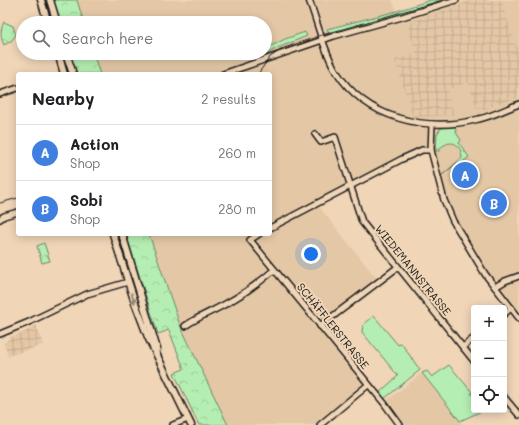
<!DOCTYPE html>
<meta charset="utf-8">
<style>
:root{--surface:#fff;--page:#f2f2f2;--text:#202124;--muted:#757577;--line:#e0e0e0;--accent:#1f6fb2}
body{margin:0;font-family:Mali,sans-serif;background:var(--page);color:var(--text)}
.controls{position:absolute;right:12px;bottom:12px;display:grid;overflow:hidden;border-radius:4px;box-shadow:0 2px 10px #0003}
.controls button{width:36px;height:36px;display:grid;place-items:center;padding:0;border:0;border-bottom:1px solid var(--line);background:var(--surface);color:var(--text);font:20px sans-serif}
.you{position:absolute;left:311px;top:254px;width:14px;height:14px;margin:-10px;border:3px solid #fff;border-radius:50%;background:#1a73e8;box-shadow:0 0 0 6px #1a73e833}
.badge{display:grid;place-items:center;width:26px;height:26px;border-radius:50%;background:var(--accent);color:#fff;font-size:13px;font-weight:700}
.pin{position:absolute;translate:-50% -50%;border:2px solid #fff;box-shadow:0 1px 4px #0006}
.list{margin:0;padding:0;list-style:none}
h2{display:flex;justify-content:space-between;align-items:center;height:52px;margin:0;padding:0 16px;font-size:17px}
h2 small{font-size:13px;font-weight:400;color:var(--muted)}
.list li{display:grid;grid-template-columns:26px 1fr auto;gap:12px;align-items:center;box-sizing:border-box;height:56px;padding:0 16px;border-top:1px solid var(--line)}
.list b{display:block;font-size:15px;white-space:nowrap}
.list p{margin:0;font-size:13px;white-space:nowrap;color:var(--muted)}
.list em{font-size:13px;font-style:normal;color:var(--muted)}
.icon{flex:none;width:22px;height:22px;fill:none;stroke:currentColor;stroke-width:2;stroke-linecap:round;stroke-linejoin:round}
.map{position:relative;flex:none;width:519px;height:425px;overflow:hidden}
.search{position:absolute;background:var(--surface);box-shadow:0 2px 10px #0003;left:16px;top:16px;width:256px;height:44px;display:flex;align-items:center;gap:10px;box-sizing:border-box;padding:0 14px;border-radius:22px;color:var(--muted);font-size:15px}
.panel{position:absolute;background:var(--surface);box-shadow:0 2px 10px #0003;left:16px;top:72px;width:256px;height:164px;border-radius:4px}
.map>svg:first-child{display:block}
.built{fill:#e4c8a6}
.industrial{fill:url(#industrial-grid)}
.grass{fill:#b5eeb2;stroke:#688567}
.park{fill:url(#park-crowns);stroke:#688567}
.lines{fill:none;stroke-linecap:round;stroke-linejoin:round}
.minor-casing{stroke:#1c1c1c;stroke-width:8}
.tertiary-casing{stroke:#1c1c1c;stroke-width:9}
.minor{stroke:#f0d5b7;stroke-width:5}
.tertiary{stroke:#f0d5b7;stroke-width:6}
.tram{stroke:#1c1c1c;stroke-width:1}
.oneway{fill:#918271}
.labels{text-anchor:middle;stroke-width:4;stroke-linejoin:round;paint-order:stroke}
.street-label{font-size:11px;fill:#1c1c1c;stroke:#f0d5b7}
</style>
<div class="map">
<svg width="519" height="425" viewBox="0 0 519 425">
<defs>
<pattern id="industrial-grid" width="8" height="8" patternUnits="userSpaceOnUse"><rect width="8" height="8" fill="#e4c8a6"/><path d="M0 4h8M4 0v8" fill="none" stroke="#c3ab8e"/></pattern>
<pattern id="park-crowns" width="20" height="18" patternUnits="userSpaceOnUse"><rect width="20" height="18" fill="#b5eeb2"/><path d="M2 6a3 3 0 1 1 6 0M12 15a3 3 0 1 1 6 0" fill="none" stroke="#9bcc98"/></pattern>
</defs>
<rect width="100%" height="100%" fill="#f0d5b7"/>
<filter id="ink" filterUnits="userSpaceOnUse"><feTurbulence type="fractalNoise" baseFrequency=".025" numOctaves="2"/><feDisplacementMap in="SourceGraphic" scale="8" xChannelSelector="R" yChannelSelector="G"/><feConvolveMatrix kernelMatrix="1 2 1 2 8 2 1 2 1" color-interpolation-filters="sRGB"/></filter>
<g filter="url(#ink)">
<g class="built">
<polygon points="77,0 392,0 399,15 401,22 469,0 519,0 519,320 490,282 442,202 429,153 411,158 317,204 378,280 320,326 369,384 317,425 228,425 180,325 149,234 270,234 270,74 230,74 229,70 215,74 100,74 93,53 265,53 265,23 84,23"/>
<polygon points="422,373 460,421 462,425 403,425 385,402"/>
</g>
<g class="industrial">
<polygon points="475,0 501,0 519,55 519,97 478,111 468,82 447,90 454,115 413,117 395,60 416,53 407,23"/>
<polygon points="36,325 43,345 8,356 4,343 11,337 27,331 33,326"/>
</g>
<g class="grass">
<polygon points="431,0 448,0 332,34 329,33 327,29 397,11"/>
<polygon points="305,32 307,36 275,49 264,56 263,53 265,53 265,49 285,39"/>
<path d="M 455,127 L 457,134 L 461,140 L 459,143 L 469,157 L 459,165 L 457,163 L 441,176 L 462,158 C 461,144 452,138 440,148 L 440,151 L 436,151 L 437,134 L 441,128 Z"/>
<polygon points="374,316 398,345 401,343 420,370 384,399 379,393 398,376 362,332 363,325"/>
<polygon points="449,365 472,392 471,393 474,397 474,410 484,410 460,421 422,373 427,371 432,377"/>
</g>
<g class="park">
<polygon points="53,0 77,0 84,23 60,23"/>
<path d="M 4,22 L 13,26 L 16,35 L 11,41 L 4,45 C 0,36 0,31 4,22 Z"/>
<polygon points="69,53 93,53 100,74 76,74"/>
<polygon points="126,234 149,234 180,325 228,425 199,425 174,373 184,369 169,330 158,334"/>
<polygon points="44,243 50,261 42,263 37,246"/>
</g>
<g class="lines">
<g class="minor-casing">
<g id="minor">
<path d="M 309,0 C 318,23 323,50 336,71 C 366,119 427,133 479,119 C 493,116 506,109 519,104"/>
<polyline points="223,74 334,36 402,17 456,0"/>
<polyline points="0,94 18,88"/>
<polyline points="432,124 431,150 444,200 453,221 485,274 519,318"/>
<polyline points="315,134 321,142 335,137 362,222 474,361"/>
<polyline points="0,219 4,216 18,212"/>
<polyline points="270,228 402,159 422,150 431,150"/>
<polyline points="259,234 250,240 384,403 400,425"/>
<polyline points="495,287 505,281 519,276"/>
<polyline points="504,314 511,308"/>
<path d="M 185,326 C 199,316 214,311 229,302 C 245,293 260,282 274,270"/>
<polyline points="320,326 398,267"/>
<polyline points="0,334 29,322 87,294 128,282"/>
<polyline points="463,347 474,338"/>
<polyline points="504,397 519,415"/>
<polyline points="173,425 188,419"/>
<polyline points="320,425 368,385"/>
</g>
</g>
<g class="tertiary-casing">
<g id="tertiary">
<polyline points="41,0 48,23"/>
<polyline points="50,0 57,23"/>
<polyline points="58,53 64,74"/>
<polyline points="66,53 73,74"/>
<polyline points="113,234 135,303 148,337 191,425"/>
<polyline points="122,234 157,349"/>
</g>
</g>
<use href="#minor" class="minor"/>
<use href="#tertiary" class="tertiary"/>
<g class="tram">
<polyline points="258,74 270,57 284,48 322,35 443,0"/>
<polyline points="0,203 18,198"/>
</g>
</g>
<defs><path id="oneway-solid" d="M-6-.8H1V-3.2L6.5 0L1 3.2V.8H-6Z"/></defs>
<use class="oneway" href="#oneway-solid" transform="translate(133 298) rotate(72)"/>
</g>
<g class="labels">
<g class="street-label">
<text transform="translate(413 270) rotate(51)" y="4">WIEDEMANNSTRASSE</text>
<text transform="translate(333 326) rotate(51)" y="4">SCHÄFFLERSTRASSE</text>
</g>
</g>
</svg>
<div class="controls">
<button>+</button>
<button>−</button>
<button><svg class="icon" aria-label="locate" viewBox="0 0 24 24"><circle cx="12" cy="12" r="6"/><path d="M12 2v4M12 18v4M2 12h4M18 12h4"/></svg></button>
</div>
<div class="you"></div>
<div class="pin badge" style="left:465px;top:175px;background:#3f7fe0">A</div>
<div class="pin badge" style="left:494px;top:203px;background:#3f7fe0">B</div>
<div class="search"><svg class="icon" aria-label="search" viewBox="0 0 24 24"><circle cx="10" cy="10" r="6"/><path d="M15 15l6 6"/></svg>Search here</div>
<section class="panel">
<h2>Nearby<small>2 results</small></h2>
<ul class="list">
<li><span class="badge" style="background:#3f7fe0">A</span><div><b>Action</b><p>Shop</p></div><em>260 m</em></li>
<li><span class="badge" style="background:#3f7fe0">B</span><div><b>Sobi</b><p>Shop</p></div><em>280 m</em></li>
</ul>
</section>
</div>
